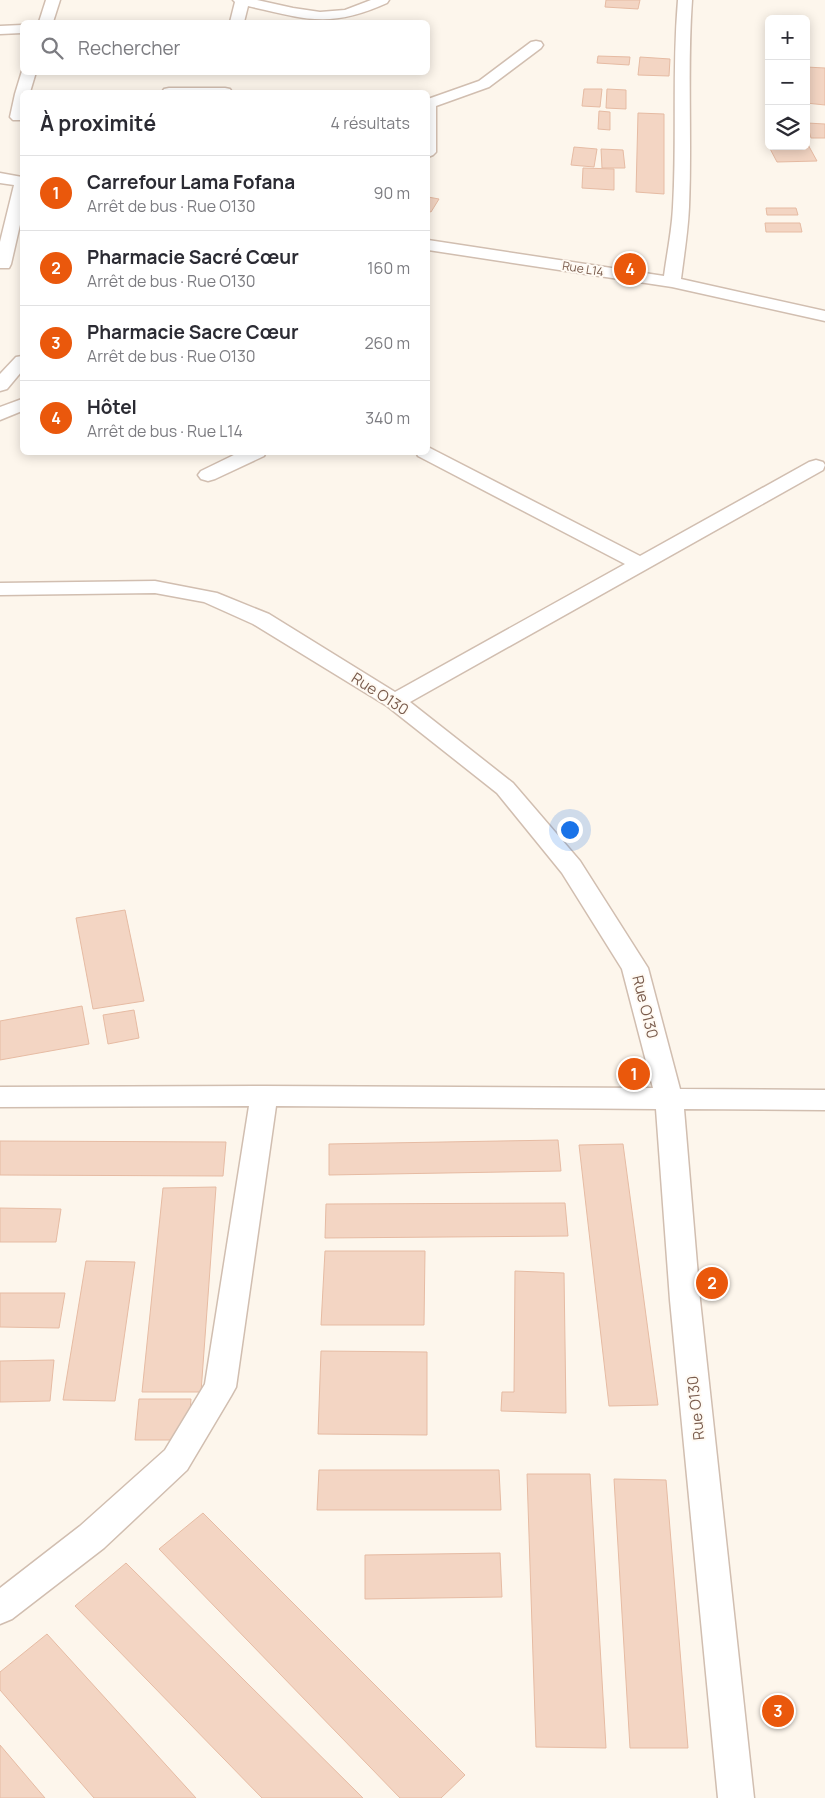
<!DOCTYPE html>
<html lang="fr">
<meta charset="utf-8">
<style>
:root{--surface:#fff;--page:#f2f2f3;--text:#2b2b33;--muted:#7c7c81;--line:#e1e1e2;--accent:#ea580c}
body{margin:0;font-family:Manrope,sans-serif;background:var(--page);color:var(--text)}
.controls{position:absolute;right:15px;top:15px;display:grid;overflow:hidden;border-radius:8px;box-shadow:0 2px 12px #0003}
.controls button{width:45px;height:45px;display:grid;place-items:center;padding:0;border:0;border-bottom:1px solid var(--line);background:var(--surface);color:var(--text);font:25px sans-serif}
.you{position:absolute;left:569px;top:829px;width:18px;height:18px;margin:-12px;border:4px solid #fff;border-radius:50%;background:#1a73e8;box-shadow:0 0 0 8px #1a73e833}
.badge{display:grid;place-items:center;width:32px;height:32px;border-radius:50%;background:var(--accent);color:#fff;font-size:16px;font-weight:700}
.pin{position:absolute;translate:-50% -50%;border:2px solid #fff;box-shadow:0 1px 5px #0006}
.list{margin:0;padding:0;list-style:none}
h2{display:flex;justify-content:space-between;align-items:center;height:65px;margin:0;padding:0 20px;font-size:21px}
h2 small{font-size:16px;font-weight:400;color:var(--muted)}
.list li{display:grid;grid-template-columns:32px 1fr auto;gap:15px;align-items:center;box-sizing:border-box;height:75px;padding:0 20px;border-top:1px solid var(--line)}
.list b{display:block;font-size:19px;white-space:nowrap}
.list p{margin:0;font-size:16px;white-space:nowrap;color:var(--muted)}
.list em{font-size:16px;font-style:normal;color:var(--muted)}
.icon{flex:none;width:28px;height:28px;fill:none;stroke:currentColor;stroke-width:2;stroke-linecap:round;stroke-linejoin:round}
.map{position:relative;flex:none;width:825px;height:1798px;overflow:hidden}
.search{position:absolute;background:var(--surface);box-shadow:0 2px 12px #0003;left:20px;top:20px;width:410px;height:55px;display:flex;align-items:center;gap:12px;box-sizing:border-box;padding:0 18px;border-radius:8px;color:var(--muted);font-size:19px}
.panel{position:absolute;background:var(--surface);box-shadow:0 2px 12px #0003;left:20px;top:90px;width:410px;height:365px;border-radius:8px}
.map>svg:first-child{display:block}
.building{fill:#f3d5c3;stroke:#e6bba3}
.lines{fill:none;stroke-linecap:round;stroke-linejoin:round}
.minor-casing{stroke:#d1beb0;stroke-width:3}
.minor{fill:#fff;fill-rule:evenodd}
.labels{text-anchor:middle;stroke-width:4;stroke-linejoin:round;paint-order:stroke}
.far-street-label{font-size:12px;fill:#7a5c4d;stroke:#fffaf3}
.street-label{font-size:15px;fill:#7a5c4d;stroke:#fffaf3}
</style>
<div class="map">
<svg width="825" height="1798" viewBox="0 0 825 1798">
<rect width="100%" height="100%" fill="#fdf6ec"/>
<g class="building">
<polygon points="606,0 640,0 638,9 605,7"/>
<polygon points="598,56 630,57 629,65 597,63"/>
<polygon points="640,57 670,59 669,76 638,75"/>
<polygon points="806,67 825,68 825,105 806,103"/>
<polygon points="584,89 602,89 600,107 582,106"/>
<polygon points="607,89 626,90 626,109 606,108"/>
<polygon points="599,111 610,112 610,130 598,129"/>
<polygon points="638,113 664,114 664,194 636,192"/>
<polygon points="807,123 825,124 825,138 811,138"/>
<polygon points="806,141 817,161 777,162 767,143 769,143 769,146 806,146"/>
<polygon points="574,147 597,149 594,167 571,165"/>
<polygon points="601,149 623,150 625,168 602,168"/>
<polygon points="583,168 614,169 614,190 582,188"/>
<polygon points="428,197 439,199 431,212 428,211"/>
<polygon points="766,208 796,208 798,215 767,215"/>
<polygon points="765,223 800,223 802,232 766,232"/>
<polygon points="125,910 144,1001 93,1009 76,918"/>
<polygon points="82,1006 89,1044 0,1060 0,1021"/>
<polygon points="134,1010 139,1038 108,1044 103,1015"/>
<polygon points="558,1140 561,1171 329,1175 329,1144"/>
<polygon points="0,1141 226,1142 223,1176 0,1175"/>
<polygon points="623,1144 658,1405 609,1406 579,1145"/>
<polygon points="216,1187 201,1392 142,1392 163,1188"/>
<polygon points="565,1203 568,1236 325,1238 326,1204"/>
<polygon points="0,1208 61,1209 56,1242 0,1242"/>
<polygon points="325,1251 425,1251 424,1325 321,1325"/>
<polygon points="86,1261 135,1262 115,1401 63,1400"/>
<polygon points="515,1271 564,1273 566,1413 501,1411 502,1392 514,1392"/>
<polygon points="0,1293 65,1293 59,1328 0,1327"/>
<polygon points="321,1351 427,1352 427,1435 318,1434"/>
<polygon points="54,1360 50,1401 0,1402 0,1361"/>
<polygon points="139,1399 191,1399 188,1440 135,1440"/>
<polygon points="319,1470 499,1470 501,1510 317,1510"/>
<polygon points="527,1474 590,1474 606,1748 536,1747"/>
<polygon points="614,1479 666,1480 688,1748 630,1748"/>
<polygon points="203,1513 465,1775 441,1798 400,1798 159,1549"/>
<polygon points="500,1553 502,1597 365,1599 365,1555"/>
<polygon points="126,1563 363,1798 262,1798 75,1606"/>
<polygon points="47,1634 196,1798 94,1798 0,1690 0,1672"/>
<polygon points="0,1745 45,1798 0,1798"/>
</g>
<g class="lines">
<g class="minor-casing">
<g id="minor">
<polygon points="46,0 60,0 53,22 39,22"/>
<path d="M 233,0 L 257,0 L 293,8 L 320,12 L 345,10 L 371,0 L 389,0 L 387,3 C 330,29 305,19 248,6 L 244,22 L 230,22 L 235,2 Z"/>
<path d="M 678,0 L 692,0 C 687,69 692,138 689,207 C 688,231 684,255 681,279 L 825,311 L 825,321 L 672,287 L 428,250 L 428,240 L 664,276 C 667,253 672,230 673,207 C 677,138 672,69 678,0 Z"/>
<polygon points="22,25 22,33 0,34 0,26"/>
<polygon points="536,41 541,42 543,45 541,48 489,87 436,106 436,152 433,155 428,157 428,99 479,81 531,42"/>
<polygon points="22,71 22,72 36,72 30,92 22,92 22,120 13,120 10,117 15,94"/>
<polygon points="169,88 225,88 230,89 232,92 162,92 164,89"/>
<polygon points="0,173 22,177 22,216 11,264 9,268 0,268 0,242 14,185 0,183"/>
<polygon points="22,356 22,371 7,389 0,391 0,374 16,357"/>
<polygon points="22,399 22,411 0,420 0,407"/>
<polygon points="428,447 640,556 809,462 816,460 823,462 825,465 823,470 410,702 513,783 580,861 648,968 680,1089 825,1090 825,1110 684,1109 700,1300 754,1798 718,1798 670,1300 656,1109 276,1106 236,1387 231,1396 187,1470 104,1548 12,1619 0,1624 0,1588 80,1526 165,1450 205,1384 249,1106 0,1107 0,1087 264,1086 653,1088 622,969 562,873 497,793 387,706 253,624 204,602 155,593 0,595 0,583 155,581 217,593 269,614 395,692 625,564 418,456 416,452 428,452"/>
<polygon points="240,452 266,452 264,456 215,479 208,481 201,479 198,475 201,471"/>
</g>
</g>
<use href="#minor" class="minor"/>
</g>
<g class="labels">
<g class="far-street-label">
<text transform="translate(583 269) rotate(9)" y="4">Rue L14</text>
</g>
<g class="street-label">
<text transform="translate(380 694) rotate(33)" y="5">Rue O130</text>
<text transform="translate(645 1007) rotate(76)" y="5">Rue O130</text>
<text transform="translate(696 1408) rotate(-96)" y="5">Rue O130</text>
</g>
</g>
</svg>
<div class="controls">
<button>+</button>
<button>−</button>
<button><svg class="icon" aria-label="layers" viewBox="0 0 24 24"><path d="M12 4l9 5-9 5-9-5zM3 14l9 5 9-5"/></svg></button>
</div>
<div class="you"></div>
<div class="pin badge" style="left:634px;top:1074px">1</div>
<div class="pin badge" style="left:712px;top:1283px">2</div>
<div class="pin badge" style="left:778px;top:1711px">3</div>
<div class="pin badge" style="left:630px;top:269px">4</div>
<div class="search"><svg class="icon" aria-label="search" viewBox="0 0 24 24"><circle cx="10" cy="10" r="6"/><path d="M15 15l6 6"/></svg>Rechercher</div>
<section class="panel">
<h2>À proximité<small>4 résultats</small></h2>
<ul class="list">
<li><span class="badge">1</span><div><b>Carrefour Lama Fofana</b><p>Arrêt de bus · Rue O130</p></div><em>90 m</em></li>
<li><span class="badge">2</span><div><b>Pharmacie Sacré Cœur</b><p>Arrêt de bus · Rue O130</p></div><em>160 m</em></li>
<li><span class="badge">3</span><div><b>Pharmacie Sacre Cœur</b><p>Arrêt de bus · Rue O130</p></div><em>260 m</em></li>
<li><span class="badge">4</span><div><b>Hôtel</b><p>Arrêt de bus · Rue L14</p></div><em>340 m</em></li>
</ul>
</section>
</div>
